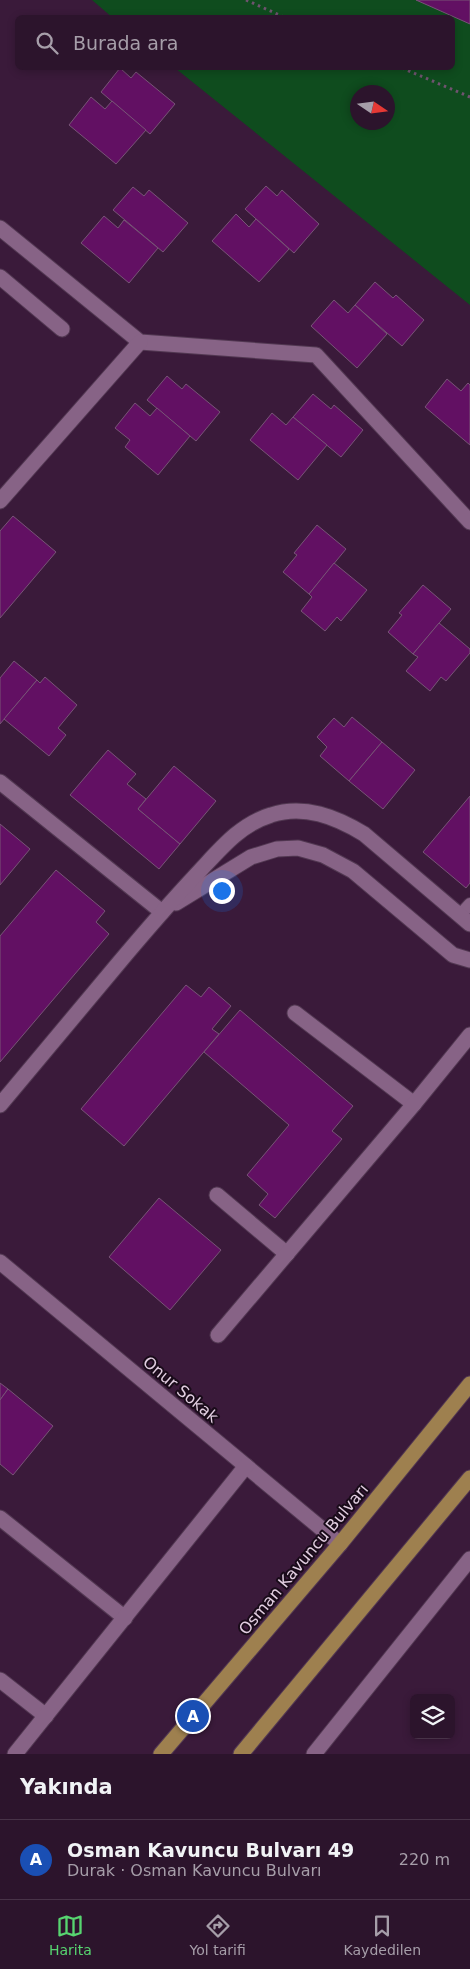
<!DOCTYPE html>
<html lang="tr">
<meta charset="utf-8">
<style>
:root{--surface:#2c142c;--page:#341d34;--text:#f1f3f6;--muted:#a69ea9;--line:#483348;--accent:#57d570}
body{margin:0;font-family:"DejaVu Sans",sans-serif;background:var(--page);color:var(--text)}
.controls{position:absolute;right:15px;bottom:15px;display:grid;overflow:hidden;border-radius:8px;box-shadow:0 2px 8px #0003}
.controls button{width:45px;height:45px;display:grid;place-items:center;padding:0;border:0;border-bottom:1px solid var(--line);background:var(--surface);color:var(--text);font:25px sans-serif}
.compass{position:absolute;left:350px;top:85px;width:45px;height:45px;border-radius:50%;background:var(--surface);box-shadow:0 2px 8px #0003;rotate:103deg}
.you{position:absolute;left:221px;top:890px;width:18px;height:18px;margin:-12px;border:4px solid #fff;border-radius:50%;background:#1a73e8;box-shadow:0 0 0 8px #1a73e833}
.badge{display:grid;place-items:center;width:32px;height:32px;border-radius:50%;background:var(--accent);color:#fff;font-size:16px;font-weight:700}
.pin{position:absolute;translate:-50% -50%;border:2px solid #fff;box-shadow:0 1px 5px #0006}
.list{margin:0;padding:0;list-style:none}
h2{display:flex;justify-content:space-between;align-items:center;height:65px;margin:0;padding:0 20px;font-size:21px}
h2 small{font-size:16px;font-weight:400;color:var(--muted)}
.list li{display:grid;grid-template-columns:32px 1fr auto;gap:15px;align-items:center;box-sizing:border-box;height:80px;padding:0 20px;border-top:1px solid var(--line)}
.list b{display:block;font-size:19px;white-space:nowrap}
.list p{margin:0;font-size:16px;white-space:nowrap;color:var(--muted)}
.list em{font-size:16px;font-style:normal;color:var(--muted)}
.icon{flex:none;width:28px;height:28px;fill:none;stroke:currentColor;stroke-width:2;stroke-linecap:round;stroke-linejoin:round}
.map{position:relative;flex:none;width:470px;height:1754px;overflow:hidden}
.search{position:absolute;background:var(--surface);box-shadow:0 2px 8px #0003;left:15px;right:15px;top:15px;height:55px;display:flex;align-items:center;gap:12px;box-sizing:border-box;padding:0 18px;border-radius:8px;color:var(--muted);font-size:19px}
.sheet{height:145px;background:var(--surface)}
nav{display:flex;justify-content:space-around;align-items:center;box-sizing:border-box;height:70px;border-top:1px solid var(--line);background:var(--surface);font-size:14px;color:var(--muted)}
nav a{display:grid;justify-items:center;gap:2px}
nav .on{color:var(--accent)}
.map>svg:first-child{display:block}
.green{fill:#0f4c1e;fill-rule:evenodd}
.building{fill:#621063;stroke:#785477}
.lines{fill:none;stroke-linecap:round;stroke-linejoin:round}
.service-casing{stroke:#523852;stroke-width:14}
.minor-casing{stroke:#523852;stroke-width:17}
.trunk-casing{stroke:#523852;stroke-width:17}
.path{stroke:#6f536f;stroke-width:3;stroke-dasharray:2.5 4;stroke-linecap:butt}
.service{stroke:#876386;stroke-width:12}
.minor{stroke:#876386;stroke-width:15}
.trunk{stroke:#9e804f;stroke-width:15}
.labels{text-anchor:middle;stroke-width:4;stroke-linejoin:round;paint-order:stroke}
.street-label{font-size:16px;fill:#e2cee1;stroke:#190b19}
</style>
<div class="map">
<svg width="470" height="1754" viewBox="0 0 470 1754">
<rect width="100%" height="100%" fill="#3a1a3a"/>
<path class="green" d="M 92,0 L 470,0 L 470,305 L 175,68 L 452,68 L 452,18 L 113,18 ZM 358,92 L 388,92 L 388,122 L 358,122 Z"/>
<g class="building">
<polygon points="416,0 470,0 470,24"/>
<polygon points="120,68 131,78 136,72 175,104 150,134 101,92"/>
<polygon points="91,97 105,109 112,101 146,130 116,164 69,125"/>
<polygon points="266,186 277,196 282,190 319,224 294,253 245,209"/>
<polygon points="133,187 144,196 149,190 188,223 163,252 113,210"/>
<polygon points="236,214 249,227 256,219 289,249 259,282 212,241"/>
<polygon points="104,216 118,228 124,220 158,248 129,283 81,243"/>
<polygon points="375,282 393,298 396,295 424,320 402,346 355,305"/>
<polygon points="334,300 348,313 355,305 387,334 357,368 311,326"/>
<polygon points="167,376 182,389 186,384 220,412 196,441 147,400"/>
<polygon points="447,379 461,391 468,383 470,385 470,445 425,407"/>
<polygon points="313,394 331,409 334,405 363,430 341,457 293,417"/>
<polygon points="135,403 150,416 157,408 190,436 158,475 125,447 130,440 115,428"/>
<polygon points="272,413 286,425 293,417 327,445 298,480 250,440"/>
<polygon points="13,516 56,552 0,618 0,531"/>
<polygon points="317,525 346,549 309,594 283,572 297,555 294,553"/>
<polygon points="334,563 367,590 341,621 337,617 325,631 301,611 312,597 309,594"/>
<polygon points="423,585 451,609 413,654 388,632 402,615 399,613"/>
<polygon points="439,623 470,649 470,653 446,681 441,677 430,691 406,671 418,657 413,654"/>
<polygon points="14,661 37,680 0,724 0,678"/>
<polygon points="45,677 77,705 58,728 66,735 49,756 4,719 37,680 40,683"/>
<polygon points="352,717 382,742 349,781 320,756 327,747 317,737 334,718 344,727"/>
<polygon points="382,742 415,770 383,809 349,781"/>
<polygon points="108,750 136,774 127,784 146,799 138,809 180,844 159,869 70,795"/>
<polygon points="174,766 216,801 180,844 138,809"/>
<polygon points="470,796 470,883 466,888 423,852"/>
<polygon points="0,824 30,849 0,885"/>
<polygon points="56,870 105,911 96,922 109,934 0,1062 0,936"/>
<polygon points="186,985 201,997 209,987 231,1006 212,1029 219,1034 124,1146 81,1109"/>
<polygon points="240,1010 353,1106 332,1131 342,1139 275,1218 259,1205 268,1194 247,1175 289,1125 204,1052"/>
<polygon points="159,1198 221,1250 170,1310 109,1257"/>
<polygon points="0,1383 8,1389 0,1400"/>
<polygon points="8,1389 53,1426 13,1475 0,1464 0,1400"/>
</g>
<g class="lines">
<g class="service-casing">
<polyline id="service" points="460,915 470,904"/>
</g>
<g class="minor-casing">
<g id="minor">
<polyline points="0,228 140,342 316,355 470,522"/>
<polyline points="0,277 62,329"/>
<polyline points="0,501 140,342"/>
<polyline points="0,782 162,912"/>
<polyline points="176,903 251,857 277,849 298,848 323,855 353,871 453,955 470,960"/>
<polyline points="295,1013 414,1104"/>
<path d="M 0,1105 C 39,1058 78,1011 117,965 C 143,934 168,905 195,876 C 218,852 238,825 271,815 C 304,804 336,817 364,834 L 470,924"/>
<polyline points="217,1195 287,1254"/>
<polyline points="0,1262 340,1544"/>
<polyline points="218,1335 414,1104 470,1035"/>
<polyline points="0,1518 125,1618"/>
<polyline points="0,1680 46,1716"/>
<polyline points="15,1754 246,1466"/>
<polyline points="314,1754 470,1559"/>
</g>
</g>
<g class="trunk-casing">
<g id="trunk">
<polyline points="161,1754 340,1544 470,1384"/>
<polyline points="241,1754 470,1478"/>
</g>
</g>
<g class="path">
<polyline points="246,0 286,18"/>
<polyline points="402,68 470,97"/>
</g>
<use href="#service" class="service"/>
<use href="#minor" class="minor"/>
<use href="#trunk" class="trunk"/>
</g>
<g class="labels">
<g class="street-label">
<text transform="translate(181 1389) rotate(40)" y="6">Onur Sokak</text>
<text transform="translate(303 1559) rotate(-50)" y="6">Osman Kavuncu Bulvarı</text>
</g>
</g>
</svg>
<div class="controls">
<button><svg class="icon" aria-label="layers" viewBox="0 0 24 24"><path d="M12 4l9 5-9 5-9-5zM3 14l9 5 9-5"/></svg></button>
</div>
<svg class="compass" viewBox="-18 -18 36 36"><path d="M0-13l5 13h-10z" fill="#e53935"/><path d="M0 13l5-13h-10z" fill="#a69ea9"/></svg>
<div class="you"></div>
<div class="pin badge" style="left:193px;top:1716px;background:#1a4fb4">A</div>
<div class="search"><svg class="icon" aria-label="search" viewBox="0 0 24 24"><circle cx="10" cy="10" r="6"/><path d="M15 15l6 6"/></svg>Burada ara</div>
</div>
<section class="sheet">
<h2>Yakında<small></small></h2>
<ul class="list">
<li><span class="badge" style="background:#1a4fb4">A</span><div><b>Osman Kavuncu Bulvarı 49</b><p>Durak · Osman Kavuncu Bulvarı</p></div><em>220 m</em></li>
</ul>
</section>
<nav>
<a class="on"><svg class="icon" aria-label="map" viewBox="0 0 24 24"><path d="M3 6l6-2 6 2 6-2v14l-6 2-6-2-6 2zM9 4v14M15 6v14"/></svg>Harita</a>
<a><svg class="icon" aria-label="directions" viewBox="0 0 24 24"><path d="M12 3l9 9-9 9-9-9zM9 14v-3h6M13 9l2 2-2 2"/></svg>Yol tarifi</a>
<a><svg class="icon" aria-label="saved" viewBox="0 0 24 24"><path d="M7 4h10v16l-5-4-5 4z"/></svg>Kaydedilen</a>
</nav>
